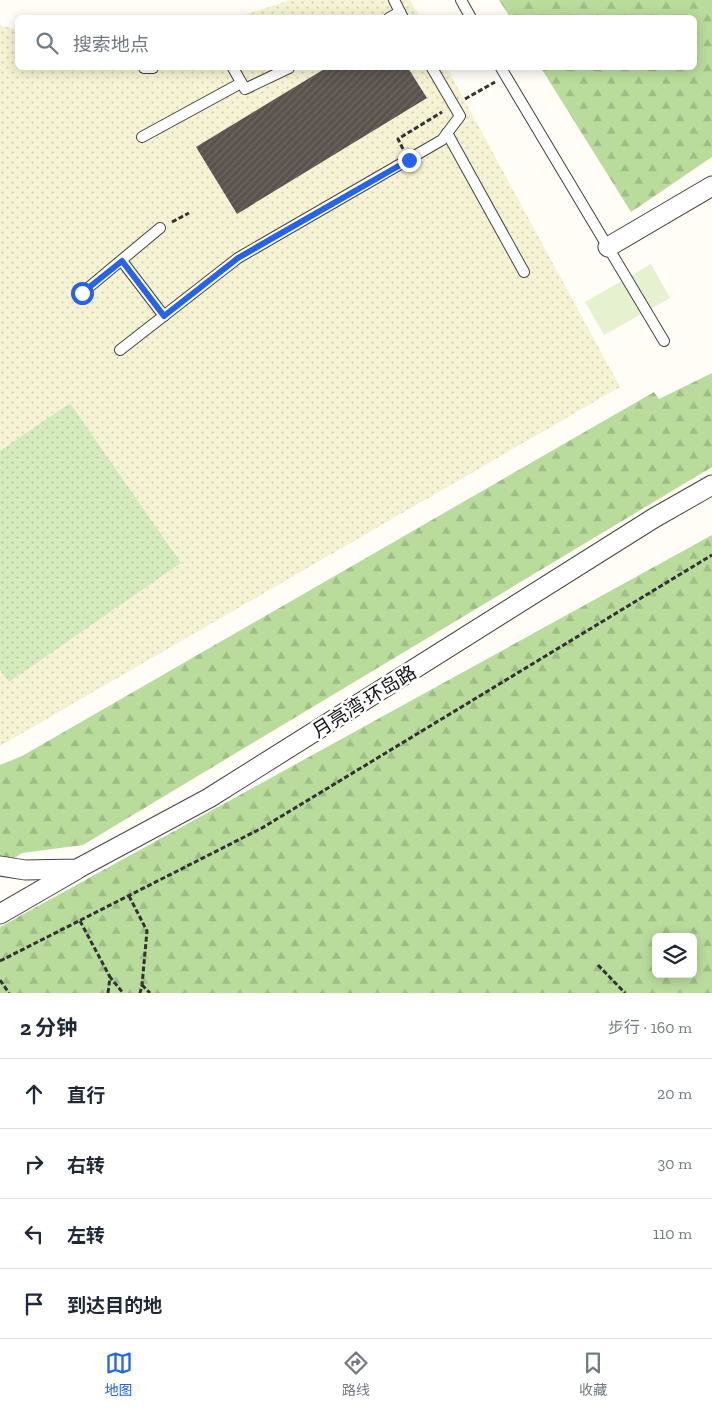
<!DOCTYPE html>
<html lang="zh">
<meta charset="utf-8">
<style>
:root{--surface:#fff;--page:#f2f2f3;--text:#1f2937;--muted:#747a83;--line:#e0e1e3;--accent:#2563eb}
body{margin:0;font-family:"Zilla Slab","Noto Sans SC",serif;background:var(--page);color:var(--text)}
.controls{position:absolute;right:15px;bottom:15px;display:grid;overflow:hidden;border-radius:8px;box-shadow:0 2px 12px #0003}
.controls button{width:45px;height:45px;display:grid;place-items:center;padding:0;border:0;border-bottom:1px solid var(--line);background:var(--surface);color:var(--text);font:25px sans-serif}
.stop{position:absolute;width:15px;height:15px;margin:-11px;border:4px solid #2563eb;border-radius:50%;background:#fff}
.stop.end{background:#2563eb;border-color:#fff;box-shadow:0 1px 5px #0008}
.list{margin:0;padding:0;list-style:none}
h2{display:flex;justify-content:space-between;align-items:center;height:65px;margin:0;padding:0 20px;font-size:21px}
h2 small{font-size:16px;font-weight:400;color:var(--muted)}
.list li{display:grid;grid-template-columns:32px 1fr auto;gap:15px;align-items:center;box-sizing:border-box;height:70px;padding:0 20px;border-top:1px solid var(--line)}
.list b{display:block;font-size:19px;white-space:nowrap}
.list em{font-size:16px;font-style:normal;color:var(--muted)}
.icon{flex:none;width:28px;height:28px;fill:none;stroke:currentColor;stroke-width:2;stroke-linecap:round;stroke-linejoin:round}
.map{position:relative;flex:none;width:712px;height:993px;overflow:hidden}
.search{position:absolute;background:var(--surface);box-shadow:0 2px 12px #0003;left:15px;right:15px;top:15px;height:55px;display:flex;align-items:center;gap:12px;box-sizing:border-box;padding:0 18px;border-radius:8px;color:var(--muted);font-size:19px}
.sheet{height:345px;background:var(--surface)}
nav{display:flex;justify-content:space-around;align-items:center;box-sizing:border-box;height:70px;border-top:1px solid var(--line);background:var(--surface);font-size:14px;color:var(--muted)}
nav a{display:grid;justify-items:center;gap:2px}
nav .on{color:var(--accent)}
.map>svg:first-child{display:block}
.farmland{fill:url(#farmland-dots)}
.grass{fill:url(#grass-dots)}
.forest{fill:url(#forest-firs);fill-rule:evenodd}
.pitch{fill:#e6f2cf}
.building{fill:url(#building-hatch)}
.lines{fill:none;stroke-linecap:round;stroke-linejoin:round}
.service-casing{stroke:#444;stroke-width:12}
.minor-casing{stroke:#444;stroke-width:21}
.path{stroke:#333;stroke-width:3;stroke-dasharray:5 2.5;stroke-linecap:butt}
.service{stroke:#fff;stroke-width:10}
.minor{stroke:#fff;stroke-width:19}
.route{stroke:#2563eb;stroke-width:6}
.labels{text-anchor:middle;stroke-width:5;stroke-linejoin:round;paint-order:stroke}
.street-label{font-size:19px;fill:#111;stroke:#fff}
</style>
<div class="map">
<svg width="712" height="993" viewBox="0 0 712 993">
<defs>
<pattern id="farmland-dots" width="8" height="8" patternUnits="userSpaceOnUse" patternTransform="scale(1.25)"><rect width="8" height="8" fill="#f6f3d4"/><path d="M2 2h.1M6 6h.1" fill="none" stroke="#d2cfb5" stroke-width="1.8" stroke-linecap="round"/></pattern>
<pattern id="grass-dots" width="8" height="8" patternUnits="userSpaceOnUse" patternTransform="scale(1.25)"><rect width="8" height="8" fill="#d5ebbd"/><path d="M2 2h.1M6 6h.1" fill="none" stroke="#b6c8a1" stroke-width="1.8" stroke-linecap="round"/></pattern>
<pattern id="forest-firs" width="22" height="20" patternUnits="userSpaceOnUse" patternTransform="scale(1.25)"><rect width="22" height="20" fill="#b9dc9c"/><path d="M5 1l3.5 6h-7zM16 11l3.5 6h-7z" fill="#9ebc85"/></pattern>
<pattern id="building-hatch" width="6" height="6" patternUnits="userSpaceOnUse" patternTransform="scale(1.25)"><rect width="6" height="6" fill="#5a524d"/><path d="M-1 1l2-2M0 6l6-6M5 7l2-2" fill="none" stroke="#6d6662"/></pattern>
</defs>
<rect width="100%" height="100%" fill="#fffdf5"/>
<g class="farmland">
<polygon points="291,0 410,0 420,17 235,18"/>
<polygon points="0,25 17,30 18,68 447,68 620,387 0,746"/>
</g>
<polygon class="grass" points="70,403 181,563 9,682 0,670 0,451"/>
<g class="forest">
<polygon points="499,0 712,0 712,157 631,212 541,68 694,68 694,18 510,17"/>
<polygon points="712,373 712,467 83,845 22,853 0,868 0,765 22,756 654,392 659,399"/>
<path d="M 712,535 L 712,993 L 0,993 L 0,927 ZM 656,937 L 693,937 L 693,974 L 656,974 Z"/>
</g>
<polygon class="pitch" points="651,264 670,298 604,335 585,302"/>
<polygon class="building" points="326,68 408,68 427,98 237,214 196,147"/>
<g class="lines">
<g class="service-casing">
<g id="service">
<polyline points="394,0 403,18"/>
<polyline points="461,0 471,18"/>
<polyline points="389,18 400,12"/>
<polyline points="144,68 153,68"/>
<polyline points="233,68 245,89 289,68"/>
<polyline points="501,68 664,341"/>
<polyline points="447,133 524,272"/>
<polyline points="142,137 241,83"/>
<polyline points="122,261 164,316"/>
<polyline points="82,293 160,228"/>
<polyline points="120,350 238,258 442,140 460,116 432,68"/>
</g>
</g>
<g class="minor-casing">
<g id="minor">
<polyline points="608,247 712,186"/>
<polyline points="0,866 25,870 77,869 209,798 654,518 712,485"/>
<polyline points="0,914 76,870"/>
</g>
</g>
<g class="path">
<polyline points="465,99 495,82"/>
<polyline points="403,149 398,139 442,112"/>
<polyline points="172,222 189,213"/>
<polyline points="129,896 147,931 142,985 140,993"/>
<polyline points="80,921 110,977"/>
<polyline points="0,961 262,828 712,555"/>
<polyline points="598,965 625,993"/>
<polyline points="0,980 9,993"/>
<polyline points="142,985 150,993"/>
<polyline points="108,993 110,977 123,993"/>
</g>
<use href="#service" class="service"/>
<use href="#minor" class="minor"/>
</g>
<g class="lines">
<polyline class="route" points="82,293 122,261 164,316 238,258 409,160"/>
</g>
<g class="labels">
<g class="street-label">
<text transform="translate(364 701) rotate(-32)" y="7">月亮湾·环岛路</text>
</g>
</g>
</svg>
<div class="controls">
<button><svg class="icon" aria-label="layers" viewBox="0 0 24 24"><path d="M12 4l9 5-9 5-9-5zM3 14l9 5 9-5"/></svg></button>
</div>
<div class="stop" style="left:82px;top:293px"></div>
<div class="stop end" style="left:409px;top:160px"></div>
<div class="search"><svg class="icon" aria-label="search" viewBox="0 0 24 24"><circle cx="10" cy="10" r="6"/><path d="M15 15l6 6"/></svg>搜索地点</div>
</div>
<section class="sheet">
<h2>2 分钟<small>步行 · 160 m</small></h2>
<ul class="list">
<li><svg class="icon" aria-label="ahead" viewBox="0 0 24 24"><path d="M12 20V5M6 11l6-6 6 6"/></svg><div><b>直行</b></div><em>20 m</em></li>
<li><svg class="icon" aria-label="right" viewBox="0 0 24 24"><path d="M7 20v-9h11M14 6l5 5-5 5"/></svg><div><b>右转</b></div><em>30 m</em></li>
<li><svg class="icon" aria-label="left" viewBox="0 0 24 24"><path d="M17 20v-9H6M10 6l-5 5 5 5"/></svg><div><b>左转</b></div><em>110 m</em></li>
<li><svg class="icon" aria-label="arrive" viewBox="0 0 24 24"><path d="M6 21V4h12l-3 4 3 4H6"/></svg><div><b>到达目的地</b></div></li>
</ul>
</section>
<nav>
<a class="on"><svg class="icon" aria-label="map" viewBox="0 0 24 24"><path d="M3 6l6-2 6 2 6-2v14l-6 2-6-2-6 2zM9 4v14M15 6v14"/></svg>地图</a>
<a><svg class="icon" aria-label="directions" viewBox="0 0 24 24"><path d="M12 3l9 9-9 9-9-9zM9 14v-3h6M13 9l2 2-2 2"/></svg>路线</a>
<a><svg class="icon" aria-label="saved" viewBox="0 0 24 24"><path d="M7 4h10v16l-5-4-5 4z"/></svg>收藏</a>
</nav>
